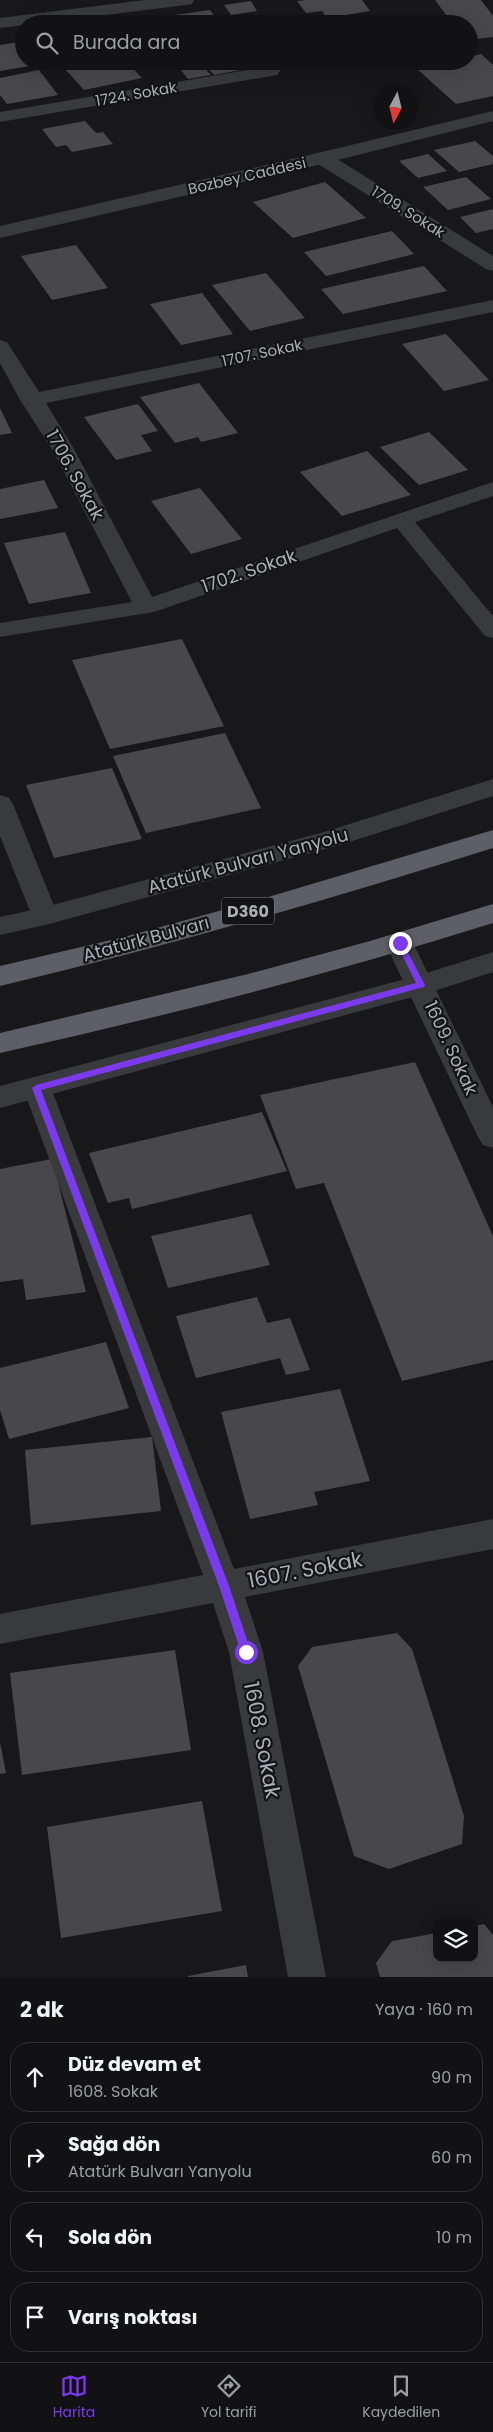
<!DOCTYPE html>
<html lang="tr">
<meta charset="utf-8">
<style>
:root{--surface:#121214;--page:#1f2022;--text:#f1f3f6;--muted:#9c9ea0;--line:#313234;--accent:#7c3aed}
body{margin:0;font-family:Poppins,sans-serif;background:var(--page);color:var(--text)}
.controls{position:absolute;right:15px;bottom:15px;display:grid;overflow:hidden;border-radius:10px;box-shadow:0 5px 20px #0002}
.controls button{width:45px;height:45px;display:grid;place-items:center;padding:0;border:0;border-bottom:1px solid var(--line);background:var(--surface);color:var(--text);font:25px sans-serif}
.compass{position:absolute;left:373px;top:85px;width:45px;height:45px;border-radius:50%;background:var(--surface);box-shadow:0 5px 20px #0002;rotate:187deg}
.stop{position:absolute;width:15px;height:15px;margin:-11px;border:4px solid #7c3aed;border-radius:50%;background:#fff}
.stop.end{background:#7c3aed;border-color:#fff;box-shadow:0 1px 5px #0008}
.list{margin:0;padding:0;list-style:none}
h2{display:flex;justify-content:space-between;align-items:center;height:65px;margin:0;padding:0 20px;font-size:21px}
h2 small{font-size:16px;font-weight:400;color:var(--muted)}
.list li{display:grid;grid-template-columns:32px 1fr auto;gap:15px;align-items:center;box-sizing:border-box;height:70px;margin:0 10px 10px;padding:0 10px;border:1px solid var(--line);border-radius:20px}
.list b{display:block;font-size:19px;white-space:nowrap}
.list p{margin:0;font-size:16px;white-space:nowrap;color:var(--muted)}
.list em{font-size:16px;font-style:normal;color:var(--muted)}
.icon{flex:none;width:28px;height:28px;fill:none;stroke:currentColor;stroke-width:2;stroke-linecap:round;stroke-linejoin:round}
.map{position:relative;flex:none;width:493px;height:1977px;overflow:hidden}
.search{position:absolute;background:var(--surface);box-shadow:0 5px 20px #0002;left:15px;right:15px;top:15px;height:55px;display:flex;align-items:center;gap:12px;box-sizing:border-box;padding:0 18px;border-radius:28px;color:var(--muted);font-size:19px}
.sheet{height:385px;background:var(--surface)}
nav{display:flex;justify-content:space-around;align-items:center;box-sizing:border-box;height:70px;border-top:1px solid var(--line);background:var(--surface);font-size:14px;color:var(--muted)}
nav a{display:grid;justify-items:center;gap:2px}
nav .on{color:var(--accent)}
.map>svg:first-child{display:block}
.building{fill:#48484c}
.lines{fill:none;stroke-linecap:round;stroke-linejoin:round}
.minor{fill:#393a3e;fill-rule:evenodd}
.tertiary{fill:#393a3e;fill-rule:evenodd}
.trunk{fill:#5e5e66;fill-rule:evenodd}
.route{fill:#7c3aed}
.labels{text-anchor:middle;stroke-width:4.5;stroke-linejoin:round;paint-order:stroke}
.far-street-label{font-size:15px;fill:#acaeb8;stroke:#131315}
.shield{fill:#131315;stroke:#7e8087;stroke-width:1}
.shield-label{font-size:16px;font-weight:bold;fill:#acaeb8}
.street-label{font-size:18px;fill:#acaeb8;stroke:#131315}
.near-street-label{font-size:21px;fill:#acaeb8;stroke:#131315}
</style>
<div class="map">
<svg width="493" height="1977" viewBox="0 0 493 1977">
<rect width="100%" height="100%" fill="#18181a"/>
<g class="building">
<polygon points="306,0 362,0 370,11 327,18 322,11 306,13 297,1"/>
<polygon points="435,0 481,0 493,16 493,37 469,40 469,24 453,24"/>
<polygon points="251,1 257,11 231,15 224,5"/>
<polygon points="210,10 220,24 166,24 161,17"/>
<polygon points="424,19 429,24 404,24 404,23"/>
<polygon points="20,42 24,47 24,61 33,61 36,65 0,71 0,45"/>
<polygon points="481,54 493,65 493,96 456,104 416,68 448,61 469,61 469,57"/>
<polygon points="101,61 126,61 142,78 84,90 65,69"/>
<polygon points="198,61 211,75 188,79 177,65"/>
<polygon points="214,61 262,61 266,65 214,75 204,63"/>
<polygon points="39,70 58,95 7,104 0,95 0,78"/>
<polygon points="85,121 96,133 103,132 113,144 72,152 66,145 56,147 42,129"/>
<polygon points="475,141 493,156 493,164 459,172 434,150"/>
<polygon points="428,154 447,171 418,178 399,161"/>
<polygon points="466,177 491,199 448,210 423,187"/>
<polygon points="325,182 366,218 293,238 253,202"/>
<polygon points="493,209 493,229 476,233 460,217"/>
<polygon points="392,231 414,254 326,276 304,252"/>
<polygon points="76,245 108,288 52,300 21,256"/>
<polygon points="424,266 447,291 343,314 321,289"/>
<polygon points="266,273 305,318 250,331 212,285"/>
<polygon points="202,293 233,334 181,345 150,304"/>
<polygon points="446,334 489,380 444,391 402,344"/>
<polygon points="199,383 238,433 201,442 198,437 175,443 140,397"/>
<polygon points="138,404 158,431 141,435 152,451 116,460 84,417"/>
<polygon points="0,408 12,433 0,435"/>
<polygon points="429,432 468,470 419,485 380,447"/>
<polygon points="367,451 411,495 342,516 300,472"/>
<polygon points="44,480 58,508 0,519 0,489"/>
<polygon points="200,488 242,539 191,554 151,501"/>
<polygon points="65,532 91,593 29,604 4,543"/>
<polygon points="182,639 224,726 110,749 72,660"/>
<polygon points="225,733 261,808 146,833 113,756"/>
<polygon points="112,768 142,839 54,858 26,785"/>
<polygon points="415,1062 493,1236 493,1360 402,1381 324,1183 296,1189 260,1095"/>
<polygon points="262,1112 287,1171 132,1209 129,1198 108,1203 89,1153"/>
<polygon points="52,1159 86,1292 26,1300 23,1279 0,1282 0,1169"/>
<polygon points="251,1214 270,1265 168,1288 151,1236"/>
<polygon points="257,1297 267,1323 290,1318 310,1370 286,1375 280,1358 196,1378 176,1316"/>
<polygon points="106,1342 129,1408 9,1439 0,1410 0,1368"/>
<polygon points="340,1389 370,1481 314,1492 318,1505 250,1519 221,1412"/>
<polygon points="152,1437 161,1511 31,1525 25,1450"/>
<polygon points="397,1633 412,1649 464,1816 462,1844 389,1869 354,1856 298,1666 312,1647"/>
<polygon points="175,1650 191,1750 22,1775 10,1673"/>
<polygon points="0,1742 6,1773 0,1774"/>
<polygon points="202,1801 222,1911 61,1938 47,1827"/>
<polygon points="484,1924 493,1935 493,1977 380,1977 376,1963 392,1941 437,1933 437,1958 474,1958 474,1926"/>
<polygon points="246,1965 248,1977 188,1977 188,1976"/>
</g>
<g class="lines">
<g class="minor">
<polygon points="145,0 194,0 192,4 186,5 0,28 0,18"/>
<polygon points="271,66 277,67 280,71 277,75 0,122 0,112"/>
<polygon points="322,152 329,154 493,256 493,271 486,269 315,162 313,158 315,154"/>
<polygon points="493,300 493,312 46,403 74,449 152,597 493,482 493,496 415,522 493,616 493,638 485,636 397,528 154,612 0,637 0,623 132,602 52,449 20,400 0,363 0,340 7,342 39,392"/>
<polygon points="0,795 9,798 13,804 58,916 54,923 45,925 36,923 32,916 0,836"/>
<polygon points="399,933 409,936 413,943 493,1107 493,1148 483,1145 478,1137 385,943 389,936"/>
<polygon points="37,1077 47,1080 51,1088 234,1569 493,1519 493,1549 245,1597 263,1652 326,1977 288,1977 229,1652 213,1603 0,1644 0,1614 203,1575 23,1088 27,1080"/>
</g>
<g class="tertiary">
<polygon points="493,111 493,121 322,164 0,238 0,226 322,152"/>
<polygon points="493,779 493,796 340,845 45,925 0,935 0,917 45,907 324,832"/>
<polygon points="493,952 493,972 431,992 0,1108 0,1086 417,976"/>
</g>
<g class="trunk">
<path d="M 493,830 L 493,848 C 330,899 166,947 0,986 L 0,966 L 124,937 L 248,903 Z"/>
<path d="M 493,904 L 493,923 C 331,974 166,1016 0,1053 L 0,1033 L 248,974 L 370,941 Z"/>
</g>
</g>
<polygon class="route" points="400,940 403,943 425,985 424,987 41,1090 229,1586 251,1652 246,1656 241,1652 219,1586 32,1088 36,1085 416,983 396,943"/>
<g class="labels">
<g class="far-street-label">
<text transform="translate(136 94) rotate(-10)" y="5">1724. Sokak</text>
<text transform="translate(247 176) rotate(-13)" y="5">Bozbey Caddesi</text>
<text transform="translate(408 212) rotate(32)" y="5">1709. Sokak</text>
<text transform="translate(262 353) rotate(-12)" y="5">1707. Sokak</text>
</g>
<rect class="shield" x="222" y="897.5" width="52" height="27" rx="4"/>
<g class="shield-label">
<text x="248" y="917">D360</text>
</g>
<g class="street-label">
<text transform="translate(75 475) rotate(61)" y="6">1706. Sokak</text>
<text transform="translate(249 571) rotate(-19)" y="6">1702. Sokak</text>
<text transform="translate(248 861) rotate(-15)" y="6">Atatürk Bulvarı Yanyolu</text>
<text transform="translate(146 939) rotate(-15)" y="6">Atatürk Bulvarı</text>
<text transform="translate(451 1048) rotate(65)" y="6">1609. Sokak</text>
</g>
<g class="near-street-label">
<text transform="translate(305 1570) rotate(-11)" y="7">1607. Sokak</text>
<text transform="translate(262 1740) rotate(79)" y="7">1608. Sokak</text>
</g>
</g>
</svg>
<div class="controls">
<button><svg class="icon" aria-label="layers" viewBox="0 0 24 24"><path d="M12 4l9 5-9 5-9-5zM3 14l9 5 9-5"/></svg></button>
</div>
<svg class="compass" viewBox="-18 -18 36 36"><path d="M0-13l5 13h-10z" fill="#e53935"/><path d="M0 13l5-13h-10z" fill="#9c9ea0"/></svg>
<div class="stop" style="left:246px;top:1652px"></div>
<div class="stop end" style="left:400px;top:943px"></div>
<div class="search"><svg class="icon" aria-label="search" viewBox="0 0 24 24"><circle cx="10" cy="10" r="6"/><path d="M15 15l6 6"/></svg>Burada ara</div>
</div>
<section class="sheet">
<h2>2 dk<small>Yaya · 160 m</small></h2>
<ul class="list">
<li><svg class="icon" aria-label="ahead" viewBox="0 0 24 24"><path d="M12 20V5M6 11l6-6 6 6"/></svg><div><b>Düz devam et</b><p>1608. Sokak</p></div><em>90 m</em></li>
<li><svg class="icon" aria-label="right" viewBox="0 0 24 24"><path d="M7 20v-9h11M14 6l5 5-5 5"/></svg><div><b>Sağa dön</b><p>Atatürk Bulvarı Yanyolu</p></div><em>60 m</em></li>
<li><svg class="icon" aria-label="left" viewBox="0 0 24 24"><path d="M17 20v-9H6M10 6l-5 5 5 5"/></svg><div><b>Sola dön</b></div><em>10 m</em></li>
<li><svg class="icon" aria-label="arrive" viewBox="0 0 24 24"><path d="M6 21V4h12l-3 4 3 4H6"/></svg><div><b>Varış noktası</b></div></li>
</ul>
</section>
<nav>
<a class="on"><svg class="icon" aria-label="map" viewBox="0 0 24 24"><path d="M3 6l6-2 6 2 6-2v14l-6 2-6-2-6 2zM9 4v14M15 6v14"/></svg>Harita</a>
<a><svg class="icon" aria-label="directions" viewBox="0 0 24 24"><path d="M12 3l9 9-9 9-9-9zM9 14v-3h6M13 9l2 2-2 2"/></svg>Yol tarifi</a>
<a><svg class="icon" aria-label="saved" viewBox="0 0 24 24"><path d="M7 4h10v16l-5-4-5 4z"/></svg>Kaydedilen</a>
</nav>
